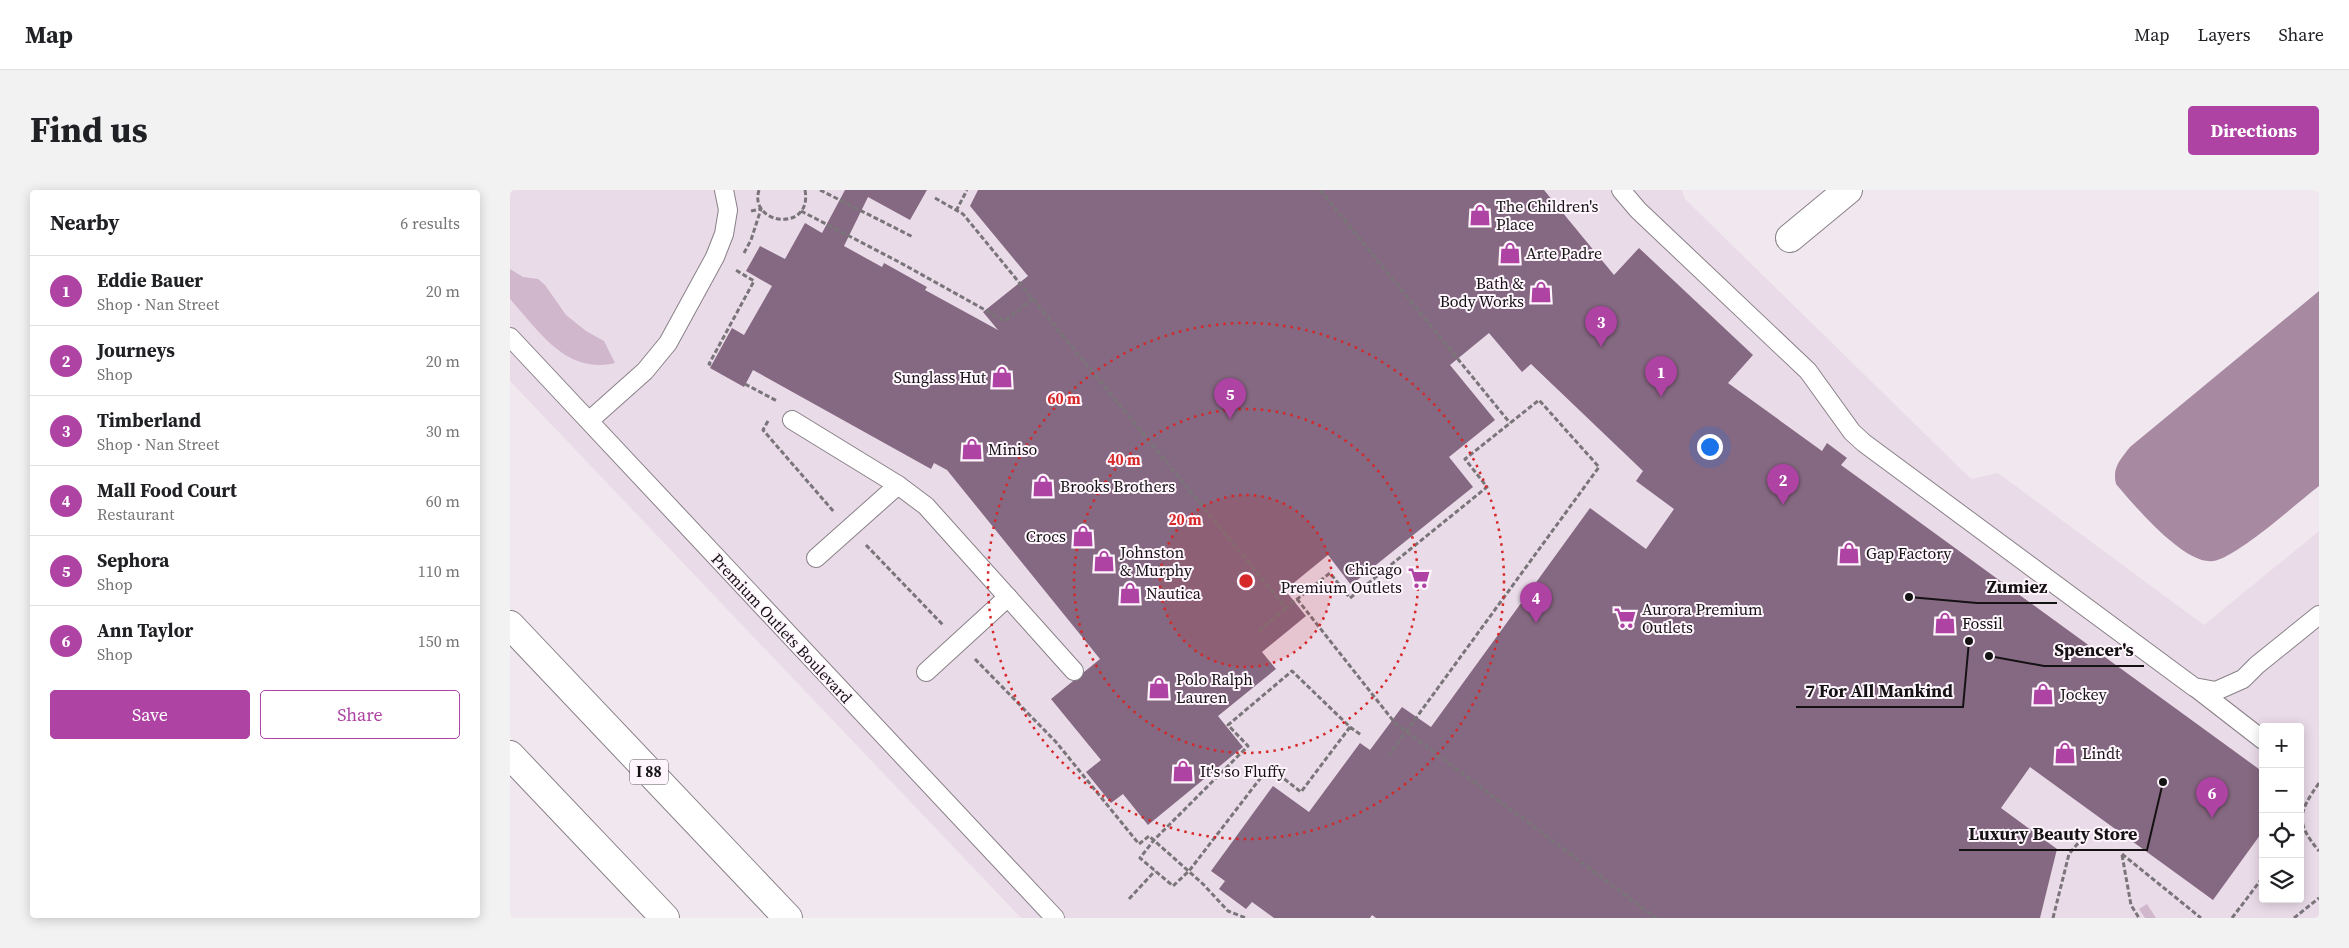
<!DOCTYPE html>
<meta charset="utf-8">
<style>
:root{--surface:#fff;--page:#f2f2f2;--text:#202124;--muted:#757577;--line:#e0e0e0;--accent:#ae43a4}
body{margin:0;font-family:"Source Serif 4",serif;background:var(--page);color:var(--text)}
.controls{position:absolute;right:15px;bottom:15px;display:grid;overflow:hidden;border-radius:5px;box-shadow:0 2px 12px #0003}
.controls button{width:45px;height:45px;display:grid;place-items:center;padding:0;border:0;border-bottom:1px solid var(--line);background:var(--surface);color:var(--text);font:25px sans-serif}
.you{position:absolute;left:1199px;top:256px;width:18px;height:18px;margin:-12px;border:4px solid #fff;border-radius:50%;background:#1a73e8;box-shadow:0 0 0 8px #1a73e833}
.badge{display:grid;place-items:center;width:32px;height:32px;border-radius:50%;background:var(--accent);color:#fff;font-size:16px;font-weight:700}
.pin{position:absolute;translate:-50% -41px;filter:drop-shadow(0 1px 2px #0008)}
.pin::after{content:'';position:absolute;top:26px;width:18px;height:15px;background:inherit;clip-path:polygon(0 0,100% 0,50% 100%)}
.list{margin:0;padding:0;list-style:none}
h2{display:flex;justify-content:space-between;align-items:center;height:65px;margin:0;padding:0 20px;font-size:21px}
h2 small{font-size:16px;font-weight:400;color:var(--muted)}
.list li{display:grid;grid-template-columns:32px 1fr auto;gap:15px;align-items:center;box-sizing:border-box;height:70px;padding:0 20px;border-top:1px solid var(--line)}
.list b{display:block;font-size:19px;white-space:nowrap}
.list p{margin:0;font-size:16px;white-space:nowrap;color:var(--muted)}
.list em{font-size:16px;font-style:normal;color:var(--muted)}
.actions{display:flex;gap:10px;padding:15px 20px}
.actions a{flex:1;padding:11px 0;border:1px solid var(--accent);border-radius:5px;text-align:center;font-size:18px;color:var(--accent)}
.actions .main{background:var(--accent);color:#fff}
.icon{flex:none;width:28px;height:28px;fill:none;stroke:currentColor;stroke-width:2;stroke-linecap:round;stroke-linejoin:round}
.map{position:relative;flex:none;width:1809px;height:728px;overflow:hidden;border-radius:5px}
header{display:flex;align-items:center;gap:30px;box-sizing:border-box;height:70px;padding:0 25px;background:var(--surface);border-bottom:1px solid var(--line)}
header strong{font-size:24px}
nav{display:flex;gap:28px;margin-inline-start:auto;font-size:18px}
.intro{display:flex;align-items:center;justify-content:space-between;box-sizing:border-box;height:120px;padding:0 30px}
h1{margin:0;font-size:35px}
.button{padding:12px 22px;border-radius:5px;background:var(--accent);color:#fff;font-size:18px;font-weight:700}
main{display:flex;gap:30px;padding:0 30px}
aside{flex:1;background:var(--surface);border-radius:5px;box-shadow:0 2px 12px #0003}
.map>svg:first-child{display:block}
.built{fill:#eadbe8;fill-rule:evenodd}
.green{fill:#d1b7cc}
.water{fill:#a789a2}
.building{fill:#856881}
.lines{fill:none;stroke-linecap:round;stroke-linejoin:round}
.service-casing{stroke:#898188;stroke-width:20}
.minor-casing{stroke:#898188;stroke-width:30}
.motorway-casing{stroke:#898188;stroke-width:30}
.path{stroke:#7a7579;stroke-width:3;stroke-dasharray:5 2.5;stroke-linecap:butt}
.service{stroke:#fff;stroke-width:18}
.minor{stroke:#fff;stroke-width:28}
.motorway{stroke:#fff;stroke-width:28}
.ring{fill:none;stroke:#d62828;stroke-width:2.5;stroke-dasharray:2.5 5}
.labels{text-anchor:middle;stroke-width:4;stroke-linejoin:round;paint-order:stroke}
.shield{fill:#fef5fd;stroke:#5b565a;stroke-width:1}
.shield-label{font-size:15px;font-weight:bold;fill:#151214}
.poi-label{font-size:16px;fill:#151214;stroke:#fef5fd;text-anchor:start}
.street-label{font-size:16px;fill:#151214;stroke:#fef5fd}
.centre{fill:#d62828;stroke:#fef5fd;stroke-width:2.5}
.ring-label{font-size:15px;text-anchor:middle;font-weight:bold;fill:#d62828;stroke:#fef5fd;stroke-width:4;stroke-linejoin:round;paint-order:stroke}
.leader{fill:none;stroke:#151214;stroke-width:2}
.callout-dot{fill:#151214;stroke:#fef5fd;stroke-width:2}
.callout-label{font-size:18px;text-anchor:middle;font-weight:bold;fill:#151214;stroke:#fef5fd;stroke-width:4;stroke-linejoin:round;paint-order:stroke}
</style>
<header>
<strong>Map</strong>
<nav><a>Map</a><a>Layers</a><a>Share</a></nav>
</header>
<div class="intro"><h1>Find us</h1><a class="button">Directions</a></div>
<main>
<aside>
<h2>Nearby<small>6 results</small></h2>
<ul class="list">
<li><span class="badge">1</span><div><b>Eddie Bauer</b><p>Shop · Nan Street</p></div><em>20 m</em></li>
<li><span class="badge">2</span><div><b>Journeys</b><p>Shop</p></div><em>20 m</em></li>
<li><span class="badge">3</span><div><b>Timberland</b><p>Shop · Nan Street</p></div><em>30 m</em></li>
<li><span class="badge">4</span><div><b>Mall Food Court</b><p>Restaurant</p></div><em>60 m</em></li>
<li><span class="badge">5</span><div><b>Sephora</b><p>Shop</p></div><em>110 m</em></li>
<li><span class="badge">6</span><div><b>Ann Taylor</b><p>Shop</p></div><em>150 m</em></li>
</ul>
<div class="actions"><a class="main">Save</a><a>Share</a></div>
</aside>
<div class="map">
<svg width="1809" height="728" viewBox="0 0 1809 728">
<rect width="100%" height="100%" fill="#f1e8ef"/>
<path class="built" d="M 0,0 L 1172,0 L 1175,9 L 1461,289 L 1488,283 L 1694,435 L 1809,341 L 1809,728 L 511,728 L 0,191 ZM 1753,537 L 1790,537 L 1790,709 L 1753,709 Z"/>
<g class="green">
<path d="M 0,79 L 13,87 L 28,89 L 35,95 L 56,125 L 76,141 L 94,151 L 105,173 C 56,185 29,141 0,109 Z"/>
<polygon points="1637,714 1646,728 1635,728 1629,719"/>
</g>
<path class="water" d="M 1809,101 L 1809,296 C 1787,313 1726,368 1703,371 C 1674,375 1624,315 1606,294 C 1602,278 1610,270 1620,257 Z"/>
<polygon class="building" points="335,0 417,0 400,30 358,7 334,56 372,77 374,73 417,97 415,100 488,140 473,122 518,86 460,16 468,0 1034,0 1104,85 1129,58 1243,165 1218,193 1312,261 1317,253 1337,268 1331,275 1753,582 1753,641 1703,710 1520,577 1491,618 1547,659 1530,728 866,728 862,725 860,728 764,728 742,712 736,719 709,699 715,691 701,681 763,596 799,622 850,553 860,560 892,517 921,537 1080,318 1136,359 1164,319 1126,291 1133,281 1021,174 1012,182 979,143 940,175 985,230 939,267 963,297 841,395 818,365 775,400 796,426 752,462 766,479 708,526 733,557 638,635 613,604 601,613 576,582 591,570 541,509 590,469 437,280 424,273 421,279 243,180 234,197 200,178 222,138 234,145 262,96 236,81 250,56 275,69 295,33 312,43"/>
<g class="lines">
<g class="service-casing">
<g id="service">
<polyline points="1111,0 1128,20 1298,181 1342,242 1354,253 1684,497 1706,501 1733,489 1747,475 1809,425"/>
<polyline points="0,147 545,728"/>
<polyline points="80,230 135,181 158,153 205,67 214,44 218,20 214,0"/>
<polyline points="282,230 388,295 416,316 564,481"/>
<polyline points="306,368 388,295"/>
<polyline points="416,482 498,407"/>
<polyline points="1686,498 1753,550"/>
</g>
</g>
<g class="minor-casing">
<polyline id="minor" points="1280,48 1338,0"/>
</g>
<g class="motorway-casing">
<g id="motorway">
<polyline points="0,435 278,728"/>
<polyline points="0,565 155,728"/>
</g>
</g>
<g class="path">
<path d="M 249,0 C 238,35 303,43 295,0"/>
<polyline points="310,0 403,47"/>
<polyline points="810,0 1000,233"/>
<polyline points="425,8 453,24 776,418 820,383 840,408 977,297 955,269 1029,210 1089,277 879,565"/>
<polyline points="291,21 389,72 495,131 522,109"/>
<polyline points="446,21 457,0"/>
<polyline points="234,63 241,50 251,19 241,21"/>
<polyline points="201,175 199,174 244,91 224,79"/>
<polyline points="235,194 267,211"/>
<polyline points="258,231 253,240 324,322"/>
<polyline points="356,355 433,435"/>
<polyline points="787,409 885,533 1146,728"/>
<polyline points="749,441 776,418"/>
<polyline points="465,469 546,552 629,654 639,646 693,694 718,721 736,728"/>
<polyline points="840,537 791,602 759,577 679,681 663,696 630,668 644,650 738,556 718,535 782,481 840,537 851,545"/>
<path d="M 1809,593 C 1788,623 1785,632 1809,661"/>
<polyline points="1612,664 1691,728"/>
<polyline points="1612,665 1621,715 1629,728"/>
<polyline points="619,709 645,681"/>
<polyline points="1543,728 1559,664 1579,640"/>
<polyline points="1722,728 1753,687"/>
<polyline points="1784,728 1809,708"/>
</g>
<use href="#service" class="service"/>
<use href="#minor" class="minor"/>
<use href="#motorway" class="motorway"/>
</g>
<circle cx="736" cy="391" r="86" fill="#d62828" fill-opacity=".12"/>
<g class="ring">
<circle cx="736" cy="391" r="86"/>
<circle cx="736" cy="391" r="172"/>
<circle cx="736" cy="391" r="258"/>
</g>
<defs>
<g id="shop-bare" transform="scale(1.725)"><path d="M-5-2.5h2.3a2.7 3.5 0 0 1 5.4 0H5L5.5 6h-11ZM-1.5-2.5h3a1.5 2.3 0 0 0-3 0Z" fill="#ae43a4" stroke="#fef5fd" stroke-width="2.5" paint-order="stroke"/></g>
<g id="supermarket-bare" transform="scale(1.725)"><path d="M-6-5.5h2.5l.6 2H6L4.5 2H-2.5L-4.4-4H-6ZM-1.5 3.2a1.3 1.3 0 1 0 .1 0ZM3 3.2a1.3 1.3 0 1 0 .1 0Z" fill="#ae43a4" stroke="#fef5fd" stroke-width="2.5" paint-order="stroke"/></g>
</defs>
<g fill-rule="evenodd">
<use href="#shop-bare" x="970" y="25"/>
<use href="#shop-bare" x="1000" y="63"/>
<use href="#shop-bare" x="1031" y="102"/>
<use href="#shop-bare" x="492" y="187"/>
<use href="#shop-bare" x="462" y="259"/>
<use href="#shop-bare" x="533" y="296"/>
<use href="#shop-bare" x="573" y="346"/>
<use href="#shop-bare" x="1339" y="363"/>
<use href="#shop-bare" x="594" y="371"/>
<use href="#supermarket-bare" x="909" y="388"/>
<use href="#shop-bare" x="620" y="403"/>
<use href="#supermarket-bare" x="1115" y="428"/>
<use href="#shop-bare" x="1435" y="433"/>
<use href="#shop-bare" x="649" y="498"/>
<use href="#shop-bare" x="1533" y="504"/>
<use href="#shop-bare" x="1555" y="563"/>
<use href="#shop-bare" x="673" y="581"/>
</g>
<g class="labels">
<rect class="shield" x="120" y="569.5" width="38" height="25" rx="4"/>
<g class="shield-label">
<text x="139" y="587">I 88</text>
</g>
<g class="poi-label">
<text x="986" y="22">The Children's<tspan x="986" dy="18">Place</tspan></text>
<text x="1016" y="69">Arte Padre</text>
<text x="1014" y="99" text-anchor="end">Bath &amp;<tspan x="1014" dy="18">Body Works</tspan></text>
<text x="476" y="193" text-anchor="end">Sunglass Hut</text>
<text x="478" y="265">Miniso</text>
<text x="550" y="302">Brooks Brothers</text>
<text x="556" y="352" text-anchor="end">Crocs</text>
<text x="610" y="368">Johnston<tspan x="610" dy="18">&amp; Murphy</tspan></text>
<text x="1356" y="369">Gap Factory</text>
<text x="892" y="385" text-anchor="end">Chicago<tspan x="892" dy="18">Premium Outlets</tspan></text>
<text x="636" y="409">Nautica</text>
<text x="1132" y="425">Aurora Premium<tspan x="1132" dy="18">Outlets</tspan></text>
<text x="1452" y="439">Fossil</text>
<text x="666" y="495">Polo Ralph<tspan x="666" dy="18">Lauren</tspan></text>
<text x="1550" y="510">Jockey</text>
<text x="1572" y="569">Lindt</text>
<text x="690" y="587">It's so Fluffy</text>
</g>
<g class="street-label">
<text transform="translate(272 438) rotate(47)" y="6">Premium Outlets Boulevard</text>
</g>
</g>
<circle cx="736" cy="391" r="8" class="centre"/>
<g class="ring-label">
<text x="554" y="214">60 m</text>
<text x="614" y="275">40 m</text>
<text x="675" y="335">20 m</text>
</g>
<path class="leader" d="M1399 407L1467 413H1547M1479 466L1534 476H1634M1459 451L1453 517H1286M1653 592L1637 660H1449"/>
<g class="callout-dot">
<circle cx="1399" cy="407" r="5"/>
<circle cx="1479" cy="466" r="5"/>
<circle cx="1459" cy="451" r="5"/>
<circle cx="1653" cy="592" r="5"/>
</g>
<g class="callout-label">
<text x="1507" y="403">Zumiez</text>
<text x="1584" y="466">Spencer's</text>
<text x="1369" y="507">7 For All Mankind</text>
<text x="1543" y="650">Luxury Beauty Store</text>
</g>
</svg>
<div class="controls">
<button>+</button>
<button>−</button>
<button><svg class="icon" aria-label="locate" viewBox="0 0 24 24"><circle cx="12" cy="12" r="6"/><path d="M12 2v4M12 18v4M2 12h4M18 12h4"/></svg></button>
<button><svg class="icon" aria-label="layers" viewBox="0 0 24 24"><path d="M12 4l9 5-9 5-9-5zM3 14l9 5 9-5"/></svg></button>
</div>
<div class="you"></div>
<div class="pin badge" style="left:1151px;top:207px">1</div>
<div class="pin badge" style="left:1273px;top:315px">2</div>
<div class="pin badge" style="left:1091px;top:157px">3</div>
<div class="pin badge" style="left:1026px;top:433px">4</div>
<div class="pin badge" style="left:720px;top:229px">5</div>
<div class="pin badge" style="left:1702px;top:628px">6</div>
</div>
</main>
